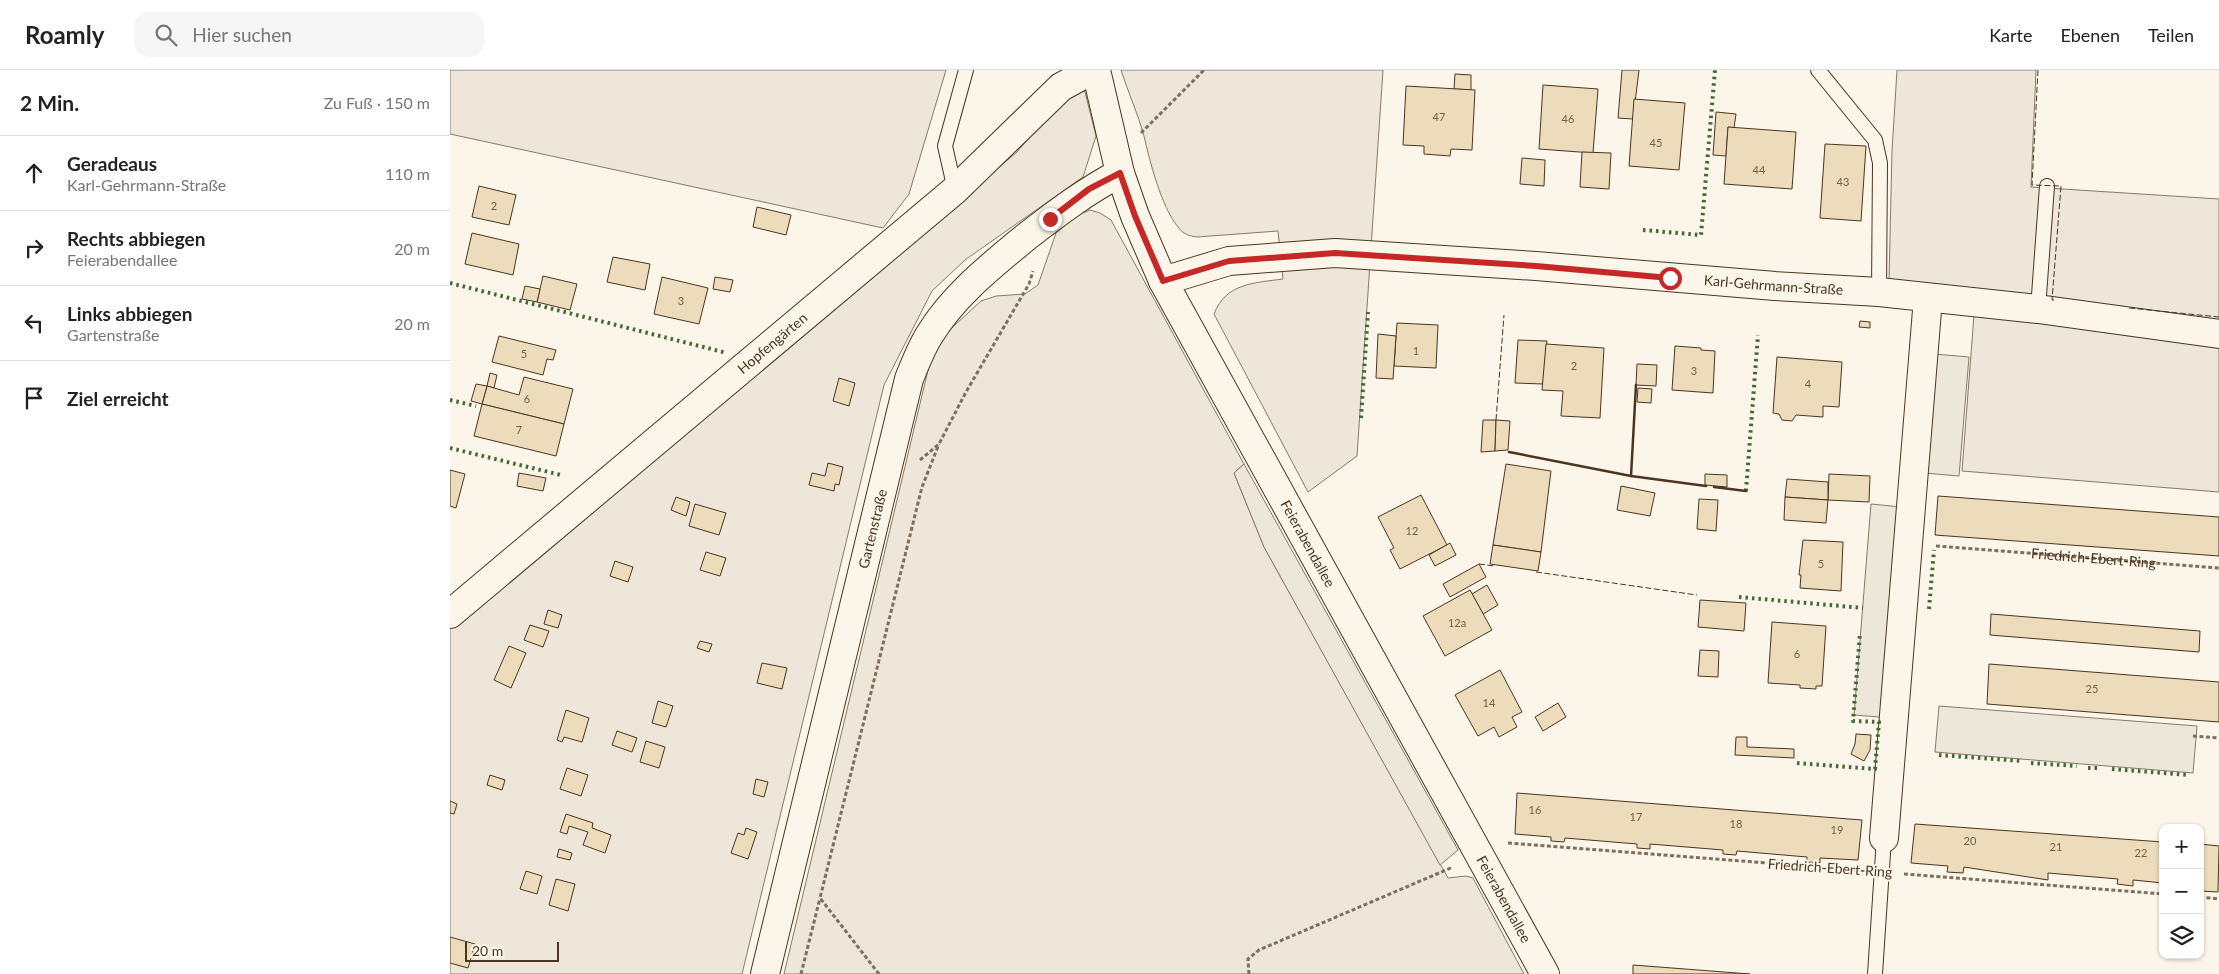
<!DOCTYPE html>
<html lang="de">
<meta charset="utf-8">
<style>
:root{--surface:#fff;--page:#f6f6f6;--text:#222;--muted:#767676;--line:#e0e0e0}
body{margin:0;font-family:Lato,sans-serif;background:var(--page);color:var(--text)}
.controls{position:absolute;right:15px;bottom:15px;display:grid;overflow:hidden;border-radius:10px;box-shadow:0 1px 4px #0004}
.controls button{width:45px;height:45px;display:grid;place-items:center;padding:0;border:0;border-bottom:1px solid var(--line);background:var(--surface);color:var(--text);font:25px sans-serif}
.scale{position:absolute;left:15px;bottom:12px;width:94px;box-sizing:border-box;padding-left:5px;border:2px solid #4a3520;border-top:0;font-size:14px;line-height:18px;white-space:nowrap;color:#4a3520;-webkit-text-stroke:4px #fbf6e9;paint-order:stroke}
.stop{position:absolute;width:15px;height:15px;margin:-11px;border:4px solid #c62828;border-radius:50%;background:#fff}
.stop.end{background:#c62828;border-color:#fff;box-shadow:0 1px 5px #0008}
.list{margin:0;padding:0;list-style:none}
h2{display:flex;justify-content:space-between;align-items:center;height:65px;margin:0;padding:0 20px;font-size:21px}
h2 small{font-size:16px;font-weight:400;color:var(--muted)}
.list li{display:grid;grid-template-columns:32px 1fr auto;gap:15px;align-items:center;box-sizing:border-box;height:75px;padding:0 20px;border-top:1px solid var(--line)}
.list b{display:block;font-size:19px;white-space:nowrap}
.list p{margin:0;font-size:16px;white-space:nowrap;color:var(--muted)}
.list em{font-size:16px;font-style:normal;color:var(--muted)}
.icon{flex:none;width:28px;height:28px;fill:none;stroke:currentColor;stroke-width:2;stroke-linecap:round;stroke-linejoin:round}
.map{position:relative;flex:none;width:1769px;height:904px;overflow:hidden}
header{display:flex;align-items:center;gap:30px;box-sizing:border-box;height:70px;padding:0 25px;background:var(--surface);border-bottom:1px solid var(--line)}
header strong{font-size:24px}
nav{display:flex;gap:28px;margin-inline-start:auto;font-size:18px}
.search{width:350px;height:45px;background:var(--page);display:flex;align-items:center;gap:12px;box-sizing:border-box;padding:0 18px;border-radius:15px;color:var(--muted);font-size:19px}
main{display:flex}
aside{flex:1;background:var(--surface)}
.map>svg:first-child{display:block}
.green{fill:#ede6d9;stroke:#887966}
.parking{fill:#ede7d9;stroke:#887966}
.building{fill:#ecdcbc;stroke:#4a3520}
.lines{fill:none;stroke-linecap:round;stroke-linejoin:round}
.lane-casing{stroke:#4a3520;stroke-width:16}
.street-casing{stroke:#4a3520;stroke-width:30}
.path{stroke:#7f6f5c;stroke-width:3;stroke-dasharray:4 2.5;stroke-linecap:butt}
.lane{stroke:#fbf6e9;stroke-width:14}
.street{stroke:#fbf6e9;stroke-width:28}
.hedge{stroke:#436837;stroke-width:4;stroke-dasharray:2.5 4;stroke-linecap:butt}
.fence{stroke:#4a3520;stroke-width:1;stroke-dasharray:6 2.5;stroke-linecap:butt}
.wall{stroke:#4a3520;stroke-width:2.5}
.route{stroke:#c62828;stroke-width:6}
.labels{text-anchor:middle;stroke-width:4;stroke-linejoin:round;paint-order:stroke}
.number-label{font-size:11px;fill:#725f47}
.street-label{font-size:14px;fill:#4a3520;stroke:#fbf6e9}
</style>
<header>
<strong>Roamly</strong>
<div class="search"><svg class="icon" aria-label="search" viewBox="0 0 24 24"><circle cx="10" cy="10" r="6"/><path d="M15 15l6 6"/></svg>Hier suchen</div>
<nav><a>Karte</a><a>Ebenen</a><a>Teilen</a></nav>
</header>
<main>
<aside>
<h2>2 Min.<small>Zu Fuß · 150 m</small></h2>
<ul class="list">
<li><svg class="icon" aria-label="ahead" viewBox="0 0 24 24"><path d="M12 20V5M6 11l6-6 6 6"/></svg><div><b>Geradeaus</b><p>Karl-Gehrmann-Straße</p></div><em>110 m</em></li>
<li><svg class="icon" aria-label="right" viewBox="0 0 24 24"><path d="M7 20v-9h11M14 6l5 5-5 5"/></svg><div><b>Rechts abbiegen</b><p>Feierabendallee</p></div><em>20 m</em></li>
<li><svg class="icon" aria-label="left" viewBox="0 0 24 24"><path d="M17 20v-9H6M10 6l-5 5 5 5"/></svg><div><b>Links abbiegen</b><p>Gartenstraße</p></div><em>20 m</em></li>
<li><svg class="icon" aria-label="arrive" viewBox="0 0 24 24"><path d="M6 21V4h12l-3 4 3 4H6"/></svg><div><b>Ziel erreicht</b></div></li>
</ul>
</aside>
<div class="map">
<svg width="1769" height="904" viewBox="0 0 1769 904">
<rect width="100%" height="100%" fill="#fbf6e9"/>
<g class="green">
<polygon points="0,0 496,0 459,124 433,158 0,64"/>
<path d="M 671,0 L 933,0 L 907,386 L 858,422 L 764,244 C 776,213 804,213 833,209 L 828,161 L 747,167 C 739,166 733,164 728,157 C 711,136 700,92 694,66 C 688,44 678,22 671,0 Z"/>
<polygon points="1447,0 1586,0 1581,117 1769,129 1769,422 1512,401 1526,219 1439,212 1442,81"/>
<polygon points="634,18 646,66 633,107 515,190 482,221 434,315 292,904 0,904 0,556 566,83 621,20"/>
<polygon points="640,140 650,143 661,150 794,394 784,403 814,477 998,808 1016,806 1023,808 1074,904 334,904 479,296 493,266 531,231 546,226 575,224 588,215 606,163 623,147"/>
</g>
<g class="parking">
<polygon points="1473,283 1519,287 1509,406 1463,402"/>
<polygon points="794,394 1008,780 990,795 814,477 784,403"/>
<polygon points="1421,434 1471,439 1454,649 1404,645"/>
<polygon points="1489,636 1747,656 1743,703 1485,682"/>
</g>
<g class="building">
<polygon points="1172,0 1189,0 1183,49 1168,48"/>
<polygon points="1005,4 1021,5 1021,20 1004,19"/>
<polygon points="1093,15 1148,19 1143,83 1089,79"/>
<polygon points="956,16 1025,20 1022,80 1001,79 1000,86 974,84 974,76 953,75"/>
<polygon points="1184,29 1235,33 1229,100 1179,96"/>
<polygon points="1266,42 1286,44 1284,58 1278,57 1276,86 1263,85"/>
<polygon points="1278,57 1346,62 1342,119 1274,114"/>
<polygon points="1375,74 1416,76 1411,151 1370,148"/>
<polygon points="1132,82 1161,83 1159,119 1130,117"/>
<polygon points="1072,88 1095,90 1094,116 1070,114"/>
<polygon points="29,116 66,125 59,155 22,147"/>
<polygon points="307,137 341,145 336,165 303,157"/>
<polygon points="22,163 69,174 63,205 15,194"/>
<polygon points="163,187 200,194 195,220 157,212"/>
<polygon points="93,206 127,214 120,240 87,232"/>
<polygon points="212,207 258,218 249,254 204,244"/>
<polygon points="265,207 283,210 280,222 263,219"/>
<polygon points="75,216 90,219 87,232 72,229"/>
<polygon points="1410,251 1420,252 1420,258 1409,257"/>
<polygon points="947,253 988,255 986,298 944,296"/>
<polygon points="928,264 946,266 943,309 926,308"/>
<polygon points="49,266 106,280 103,290 97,289 93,305 42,292"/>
<polygon points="1068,270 1097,271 1093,314 1065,313"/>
<polygon points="1096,274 1154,278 1150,348 1111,346 1113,321 1092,320"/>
<polygon points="1225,276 1251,278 1251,280 1265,281 1263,323 1222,320"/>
<polygon points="1327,287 1392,292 1389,337 1373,336 1373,347 1346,345 1342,351 1332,350 1329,344 1323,343"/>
<polygon points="1187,294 1207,295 1206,316 1186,315"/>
<polygon points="40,303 47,305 44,318 37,316"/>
<polygon points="74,307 123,319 114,354 32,334 37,316 69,325"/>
<polygon points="389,308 405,313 399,336 383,331"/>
<polygon points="26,314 37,316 32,334 21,331"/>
<polygon points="1188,318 1202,319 1201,333 1187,332"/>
<polygon points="32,334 114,354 106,386 24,366"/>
<polygon points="1033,350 1046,350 1045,381 1031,382"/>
<polygon points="1046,350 1060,351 1058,380 1045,381"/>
<polygon points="378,393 393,397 389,415 385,414 384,421 359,415 362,403 375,406"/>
<polygon points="1056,394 1101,401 1091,482 1043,475"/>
<polygon points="0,400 15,404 6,438 0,436"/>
<polygon points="69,403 96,408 93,421 67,416"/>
<polygon points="1255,404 1277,405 1277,417 1255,415"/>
<polygon points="1379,404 1420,406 1419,432 1378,430"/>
<polygon points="1337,409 1378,412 1378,430 1335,427"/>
<polygon points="1171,416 1205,423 1200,446 1167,440"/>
<polygon points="971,425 997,475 950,499 940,480 944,478 928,447"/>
<polygon points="1488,426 1769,447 1769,486 1485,465"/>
<polygon points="226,427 240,432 236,446 221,440"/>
<polygon points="1335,427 1378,430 1376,453 1334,450"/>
<polygon points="1249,429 1268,430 1266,461 1247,459"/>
<polygon points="245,434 276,443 269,465 239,456"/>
<polygon points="1353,470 1393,472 1391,521 1350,518 1351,505 1349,505"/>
<polygon points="1000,473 1006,485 985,496 979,485"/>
<polygon points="1043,475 1091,482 1088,501 1040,494"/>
<polygon points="256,482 276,488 270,506 250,500"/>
<polygon points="165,491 183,497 178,512 160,506"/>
<polygon points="1029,494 1036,507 1000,527 993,514"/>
<polygon points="1037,515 1048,535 1033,544 1022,524"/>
<polygon points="1020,520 1042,560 995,586 973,546"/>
<polygon points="1250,530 1296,533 1294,561 1248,557"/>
<polygon points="98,540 112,545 108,558 94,554"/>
<polygon points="1541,544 1750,561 1749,582 1540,565"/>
<polygon points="1322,552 1376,556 1372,616 1366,616 1366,619 1350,618 1350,615 1318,613"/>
<polygon points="80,555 99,561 93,577 74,570"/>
<polygon points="250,571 262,574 259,582 247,578"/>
<polygon points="59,576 76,583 61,618 44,610"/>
<polygon points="1250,580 1269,581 1268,607 1248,606"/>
<polygon points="312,593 337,598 332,619 307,613"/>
<polygon points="1539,594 1769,612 1769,652 1537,634"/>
<polygon points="1050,600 1072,642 1062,647 1067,657 1049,667 1044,657 1028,666 1005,625"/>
<polygon points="208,631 223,636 216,657 202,653"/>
<polygon points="1108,633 1116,647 1093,661 1085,647"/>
<polygon points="116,640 139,648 132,672 114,667 112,672 107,670"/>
<polygon points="167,661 187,668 182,682 162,675"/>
<polygon points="1406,664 1421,665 1420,680 1414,691 1401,684 1405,674"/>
<polygon points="1286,667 1297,667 1297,677 1344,679 1344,688 1285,685"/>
<polygon points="196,671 215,677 209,698 190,692"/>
<polygon points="117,698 138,705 131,726 110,719"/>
<polygon points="40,705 55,710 52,720 37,715"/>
<polygon points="306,709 318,712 314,727 303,724"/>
<polygon points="1067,723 1412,750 1408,790 1370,788 1370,793 1357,792 1357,787 1287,781 1286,785 1273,784 1273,780 1200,774 1200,779 1187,778 1187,774 1115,768 1114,772 1101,771 1101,767 1065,764"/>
<polygon points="0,731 7,734 4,744 0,743"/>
<polygon points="116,744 143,753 142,758 161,765 155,783 133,775 138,762 119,756 117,764 110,762"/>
<polygon points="1465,754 1713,772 1713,813 1683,810 1683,816 1667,814 1668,809 1598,803 1598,810 1514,797 1513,803 1497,802 1498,796 1461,793"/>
<polygon points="296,758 307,762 298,789 281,783 288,763 294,765"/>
<polygon points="1750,774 1769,776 1768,822 1751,821"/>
<polygon points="109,779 122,783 120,790 107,787"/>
<polygon points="76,801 92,806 87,824 70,819"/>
<polygon points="106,809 125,814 118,841 99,835"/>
<polygon points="0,867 25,874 18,898 0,893"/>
<polygon points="1183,895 1300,904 1183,904"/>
</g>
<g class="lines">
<g class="lane-casing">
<g id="lane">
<polyline points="1368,0 1425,70 1430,93 1429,222"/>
<polyline points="505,120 495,76 516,0"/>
<polyline points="1588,239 1597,116"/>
<polyline points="1425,904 1434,768"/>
</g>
</g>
<g class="street-casing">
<g id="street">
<path id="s2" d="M 646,0 L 670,103 L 685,146 L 713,211 L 1095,904"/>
<path id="s3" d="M 713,211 L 779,191 L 885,183 L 1086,196 L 1325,216 L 1429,222 L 1588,239 L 1769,264"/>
<path id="s4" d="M 0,544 L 505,120 L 611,17 L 642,0"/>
<polyline points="1434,768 1478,228"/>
<path id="s5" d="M 315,904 L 459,309 C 465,294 471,278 480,264 C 504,225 541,196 576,167 C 607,143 636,121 670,103"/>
</g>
</g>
<g class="path">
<polyline points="691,63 754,0"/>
<polyline points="470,390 489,374 516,322 579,214 583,201"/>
<path id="s1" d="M 1486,476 L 1769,498"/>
<polyline points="1743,666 1769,668"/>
<polyline points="1058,773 1408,800"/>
<polyline points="1454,804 1713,824"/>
<polyline points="1750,827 1769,829"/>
<polyline points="351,904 370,828"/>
<polyline points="429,904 370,828 472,417 489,374"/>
<polyline points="799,904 798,889 809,880 1003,797"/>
</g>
<use href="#lane" class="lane"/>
<use href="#street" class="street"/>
<g class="hedge">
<polyline points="1193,160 1251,165 1265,0"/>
<polyline points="0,213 277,283"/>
<polyline points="0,330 26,336"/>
<polyline points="911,348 918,242"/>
<polyline points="0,378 111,405"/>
<polyline points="1296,421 1308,265"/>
<polyline points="1289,527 1413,538"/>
<polyline points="1479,539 1484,480"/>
<polyline points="1489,685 1572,691"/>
<polyline points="1347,693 1425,699 1429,652 1403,651 1410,563"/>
<polyline points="1581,693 1627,696"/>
<polyline points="1638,698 1650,698"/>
<polyline points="1662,699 1739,705"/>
</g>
<g class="fence">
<polyline points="1588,0 1582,115 1611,116 1602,230 1604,230"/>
<polyline points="1679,238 1769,247"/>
<polyline points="1046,350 1054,245"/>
<polyline points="1029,494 1044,496"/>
<polyline points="1086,502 1247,525"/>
</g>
<g class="wall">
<polyline points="1186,315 1181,406 1256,416"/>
<polyline points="1059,382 1181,406"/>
<polyline points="1264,417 1296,421"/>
</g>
</g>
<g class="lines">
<polyline class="route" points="600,149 639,119 670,103 685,146 713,211 779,191 885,183 1086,196 1220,208"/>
</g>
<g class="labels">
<g class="number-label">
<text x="989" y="51">47</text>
<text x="1118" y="53">46</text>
<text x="1206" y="77">45</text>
<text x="1309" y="104">44</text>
<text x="1393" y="116">43</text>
<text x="44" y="140">2</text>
<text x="231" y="235">3</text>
<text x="966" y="285">1</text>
<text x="74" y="288">5</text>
<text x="1124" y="300">2</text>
<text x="1244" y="305">3</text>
<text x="1358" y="318">4</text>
<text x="77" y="333">6</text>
<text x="69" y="364">7</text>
<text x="962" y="465">12</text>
<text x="1371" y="498">5</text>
<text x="1007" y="557">12a</text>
<text x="1347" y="588">6</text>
<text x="1642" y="623">25</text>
<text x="1039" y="637">14</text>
<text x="1085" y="744">16</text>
<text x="1186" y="751">17</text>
<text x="1286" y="758">18</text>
<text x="1387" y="764">19</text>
<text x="1520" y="775">20</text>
<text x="1606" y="781">21</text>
<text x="1691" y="787">22</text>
</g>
<g class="street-label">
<text dy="5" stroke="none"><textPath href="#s3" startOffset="615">Karl-Gehrmann-Straße</textPath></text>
<text dy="5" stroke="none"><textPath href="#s4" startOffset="421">Hopfengärten</textPath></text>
<text dy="5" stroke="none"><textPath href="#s5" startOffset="458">Gartenstraße</textPath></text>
<text dy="5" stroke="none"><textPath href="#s2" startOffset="522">Feierabendallee</textPath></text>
<text dy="5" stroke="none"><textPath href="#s1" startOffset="158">Friedrich-Ebert-Ring</textPath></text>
<text transform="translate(1380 798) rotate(4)" y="5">Friedrich-Ebert-Ring</text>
<text dy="5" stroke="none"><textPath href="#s2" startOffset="928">Feierabendallee</textPath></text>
</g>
</g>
</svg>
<div class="controls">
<button>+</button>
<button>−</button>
<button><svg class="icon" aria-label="layers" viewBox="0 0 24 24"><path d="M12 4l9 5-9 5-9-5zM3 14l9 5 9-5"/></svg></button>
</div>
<div class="scale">20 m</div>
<div class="stop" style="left:1220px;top:208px"></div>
<div class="stop end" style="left:600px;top:149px"></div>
</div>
</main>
